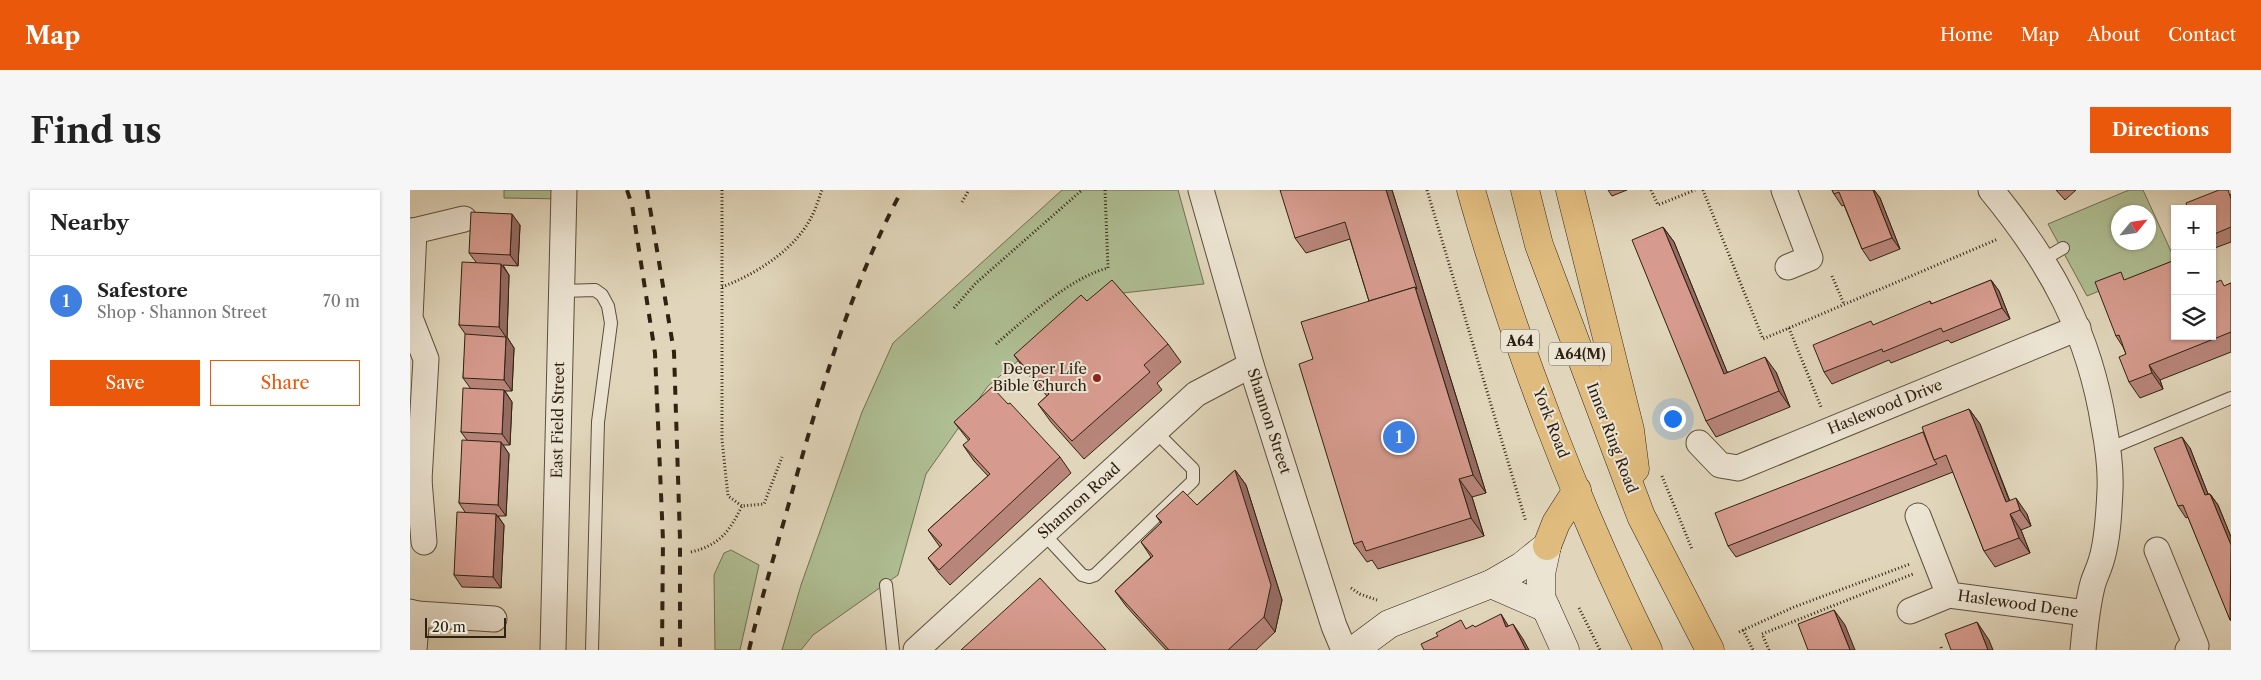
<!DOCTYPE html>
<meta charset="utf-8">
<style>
:root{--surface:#fff;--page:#f6f6f6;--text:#222;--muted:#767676;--line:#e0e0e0;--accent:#ea580c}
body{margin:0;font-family:"Libre Caslon Text",serif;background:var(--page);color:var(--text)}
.controls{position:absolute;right:15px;top:15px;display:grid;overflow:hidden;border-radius:0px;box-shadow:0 1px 4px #0004}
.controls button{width:45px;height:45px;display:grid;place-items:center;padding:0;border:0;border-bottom:1px solid var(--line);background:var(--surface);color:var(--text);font:25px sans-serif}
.compass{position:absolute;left:1701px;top:15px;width:45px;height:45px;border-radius:50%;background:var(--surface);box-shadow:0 1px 4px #0004;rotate:61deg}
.scale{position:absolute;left:15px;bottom:12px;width:81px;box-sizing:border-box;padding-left:5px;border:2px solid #302213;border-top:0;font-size:14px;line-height:18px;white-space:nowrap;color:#302213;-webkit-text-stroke:4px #ece4d3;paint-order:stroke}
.you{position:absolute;left:1262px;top:228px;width:18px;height:18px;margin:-12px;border:4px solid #fff;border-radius:50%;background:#1a73e8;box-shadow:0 0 0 8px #1a73e833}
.badge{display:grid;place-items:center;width:32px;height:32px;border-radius:50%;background:var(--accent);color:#fff;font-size:16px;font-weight:700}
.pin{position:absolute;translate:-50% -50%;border:2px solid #fff;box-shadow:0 1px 5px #0006}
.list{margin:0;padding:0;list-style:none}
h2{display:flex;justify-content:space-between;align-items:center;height:65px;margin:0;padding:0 20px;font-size:21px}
h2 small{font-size:16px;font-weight:400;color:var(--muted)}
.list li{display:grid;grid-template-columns:32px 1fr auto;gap:15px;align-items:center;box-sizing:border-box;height:90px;padding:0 20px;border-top:1px solid var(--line)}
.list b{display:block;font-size:19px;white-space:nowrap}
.list p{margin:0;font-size:16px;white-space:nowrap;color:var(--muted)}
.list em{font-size:16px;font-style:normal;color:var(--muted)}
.actions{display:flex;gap:10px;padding:15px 20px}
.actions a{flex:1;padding:11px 0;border:1px solid var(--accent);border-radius:0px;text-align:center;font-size:18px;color:var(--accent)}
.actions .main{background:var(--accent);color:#fff}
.icon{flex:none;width:28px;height:28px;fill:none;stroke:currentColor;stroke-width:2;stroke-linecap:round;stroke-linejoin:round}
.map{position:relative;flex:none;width:1821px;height:460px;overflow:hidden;border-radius:0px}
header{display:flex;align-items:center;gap:30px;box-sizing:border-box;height:70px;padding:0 25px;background:var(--accent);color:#fff}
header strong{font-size:24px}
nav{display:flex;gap:28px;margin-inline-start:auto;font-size:18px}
.intro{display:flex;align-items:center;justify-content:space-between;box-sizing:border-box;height:120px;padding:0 30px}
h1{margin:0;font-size:35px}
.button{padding:12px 22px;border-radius:0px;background:var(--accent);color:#fff;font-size:18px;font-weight:700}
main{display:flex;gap:30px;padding:0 30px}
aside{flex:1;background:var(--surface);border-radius:0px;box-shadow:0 1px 4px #0004}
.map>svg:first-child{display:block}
.green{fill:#afbe93;stroke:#707053;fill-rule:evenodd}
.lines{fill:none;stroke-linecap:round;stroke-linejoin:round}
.lane-casing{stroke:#5c4f3d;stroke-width:14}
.street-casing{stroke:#5c4f3d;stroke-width:27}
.secondary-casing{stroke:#302213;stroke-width:29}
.highway-casing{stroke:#302213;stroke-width:29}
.path{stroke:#302213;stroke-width:3;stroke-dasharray:1 2.5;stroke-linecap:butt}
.lane{stroke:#ece4d3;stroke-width:12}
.street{stroke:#ece4d3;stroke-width:25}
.secondary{stroke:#ece4d3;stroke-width:28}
.highway{stroke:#e0bb7e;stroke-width:28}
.rail{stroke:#302213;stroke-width:4;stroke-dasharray:9 9;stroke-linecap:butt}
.wall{fill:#b8857a;stroke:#302213}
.shaded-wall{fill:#966c63;stroke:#302213}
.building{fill:#d69b8e;stroke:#302213}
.poi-dot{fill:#8f2418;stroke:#ece4d3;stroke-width:2}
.labels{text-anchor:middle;stroke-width:4;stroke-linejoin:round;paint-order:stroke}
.shield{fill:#ece4d3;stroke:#685c4d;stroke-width:1}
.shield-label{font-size:14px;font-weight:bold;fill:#302213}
.poi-label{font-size:15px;fill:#302213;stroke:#ece4d3;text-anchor:end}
.street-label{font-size:15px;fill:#302213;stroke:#ece4d3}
</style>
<header>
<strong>Map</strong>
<nav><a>Home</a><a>Map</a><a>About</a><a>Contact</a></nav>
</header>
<div class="intro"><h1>Find us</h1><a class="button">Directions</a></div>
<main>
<aside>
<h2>Nearby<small></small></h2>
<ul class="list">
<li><span class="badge" style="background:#3f7fe0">1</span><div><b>Safestore</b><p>Shop · Shannon Street</p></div><em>70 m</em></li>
</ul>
<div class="actions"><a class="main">Save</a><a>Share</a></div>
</aside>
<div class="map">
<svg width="1821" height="460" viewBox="0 0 1821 460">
<rect width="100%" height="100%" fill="#e1d6bb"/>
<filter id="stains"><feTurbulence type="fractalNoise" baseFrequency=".004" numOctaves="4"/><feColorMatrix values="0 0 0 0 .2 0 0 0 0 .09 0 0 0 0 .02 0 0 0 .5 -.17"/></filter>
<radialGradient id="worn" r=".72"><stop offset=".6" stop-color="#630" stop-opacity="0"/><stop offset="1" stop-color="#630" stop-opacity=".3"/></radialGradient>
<g class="green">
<polygon points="94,0 154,0 154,9 94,8"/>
<polygon points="652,0 768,0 794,94 686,106 578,196 516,284 488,385 403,445 391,460 372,460 391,395 452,222 483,153"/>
<path d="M 1719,0 L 1733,0 L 1765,70 L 1677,106 L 1638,34 ZM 1708,22 L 1738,22 L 1738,52 L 1708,52 Z"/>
<polygon points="321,360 349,375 330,460 305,460 304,385 314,363"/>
</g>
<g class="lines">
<g class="lane-casing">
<g id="lane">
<polyline points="1634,69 1653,58"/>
<polyline points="152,101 185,100 192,105 198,116 201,133 188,232 182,460"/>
<polyline points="1698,259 1821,208"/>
<polyline points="633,343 672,385 679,387 685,385 783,291 783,279 745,241"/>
<polyline points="476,395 483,460"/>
</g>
</g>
<g class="street-casing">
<g id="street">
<polyline points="791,0 841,175 924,436 934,460"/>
<polyline points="1374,0 1400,68 1378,77"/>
<path d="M 1581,0 C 1641,73 1679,142 1694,236 C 1698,257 1701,279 1700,300 C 1699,321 1698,347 1692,368 C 1690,376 1686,384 1683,393 C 1677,415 1675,437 1673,460"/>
<polyline points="0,41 4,41 0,128 16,169 9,290 0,290"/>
<polyline points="4,41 54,29"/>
<polyline points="1289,253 1310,275 1328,278 1668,138"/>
<polyline points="9,290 14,352"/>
<polyline points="1508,326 1539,405 1676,423"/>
<polyline points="1747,360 1786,456 1778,460"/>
<polyline points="1500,421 1539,405"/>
<polyline points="0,422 7,424 4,460"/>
<polyline points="7,424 84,429"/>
<polyline points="143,460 154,0"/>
<polyline points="506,460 786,204 841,175"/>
</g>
</g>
<g class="secondary-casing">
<g id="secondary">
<polyline points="1137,356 1131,384 1131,407 1155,460"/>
<polyline points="1081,394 1136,418"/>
<polyline points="944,460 979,434 1081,394 1112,376 1137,356"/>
</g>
</g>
<g class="highway-casing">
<g id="highway">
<path d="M 1061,0 C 1105,155 1167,316 1238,460"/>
<polyline points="1115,0 1129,55 1231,326 1300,460"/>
<polyline points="1160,0 1220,240 1225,279"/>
<polyline points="1137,356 1146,333 1167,300"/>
</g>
</g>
<g class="path">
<polyline points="312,0 312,250 318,306 332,316"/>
<polyline points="1017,0 1116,332"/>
<polyline points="1241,0 1248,15 1285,0"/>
<polyline points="1293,0 1353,149 1588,49"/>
<polyline points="552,12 559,0"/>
<polyline points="1422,86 1434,114"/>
<path d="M 312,97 C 346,84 385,60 402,26 C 406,18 409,8 412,0"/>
<polyline points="544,118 566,93 672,0"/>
<polyline points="1379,138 1411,217"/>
<path d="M 586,154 C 615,129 661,87 698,78 L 695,0"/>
<polyline points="1252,286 1282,359"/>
<path d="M 281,362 C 310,355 319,342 332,316 L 354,314 L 372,267"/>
<polyline points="941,398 950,404 967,410"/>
<polyline points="1169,418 1190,460"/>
<polyline points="1333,440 1343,460"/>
<polyline points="1329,442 1384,417 1500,374"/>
<polyline points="1531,457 1532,460"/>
<polyline points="1359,460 1352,444 1503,384"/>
</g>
<use href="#lane" class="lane"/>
<use href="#street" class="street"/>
<use href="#secondary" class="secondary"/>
<use href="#highway" class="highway"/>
<g class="rail">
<polyline points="217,0 222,15 245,163 253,350 252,460"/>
<polyline points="237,0 264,162 270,349 270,460"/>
<path d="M 339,460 C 352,405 369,350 384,295 C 413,193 442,94 492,0"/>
</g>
</g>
<g class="wall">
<polygon points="982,0 1076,303 1062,307 1074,346 968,379 962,370 957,372 944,354 903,169 959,111 940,49 896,63 885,48"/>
<polygon points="1198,0 1217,0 1202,6"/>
<polygon points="1422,0 1464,0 1470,8 1490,59 1460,71 1452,59 1434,15 1432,16 1424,4"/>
<polygon points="1646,0 1666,0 1655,10"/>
<polygon points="1821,4 1821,52 1802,59 1802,19"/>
<polygon points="110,35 108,76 93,75 99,85 97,147 104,158 102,201 95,201 102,212 100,255 93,255 99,264 96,326 88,326 94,335 91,398 52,397 44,385 55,322 49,313 57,250 51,242 61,199 53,188 56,145 49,135 66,72 59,63"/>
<polygon points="1253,37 1264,52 1317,182 1366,182 1380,217 1306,247 1296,231"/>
<polygon points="1716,89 1765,146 1815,96 1821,93 1821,162 1750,190 1753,199 1730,208 1719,192 1716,164 1713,157 1706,146"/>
<polygon points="1581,90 1589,101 1600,129 1541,153 1538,150 1481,173 1479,170 1422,194 1414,182 1520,111 1522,114"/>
<polygon points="677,111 758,154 771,172 747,193 752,200 674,269 641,232 628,214 637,206 617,183 604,165"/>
<polygon points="1559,219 1570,234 1600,311 1617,324 1621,336 1611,340 1620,363 1585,377 1574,361 1543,282 1326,367 1318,356 1513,242"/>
<polygon points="544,232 650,267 661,283 540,395 529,383 518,368 530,357 518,340 578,286 564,271 553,255 559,251"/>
<polygon points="1780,258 1798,304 1800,304 1808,315 1821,347 1821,431 1778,327 1776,328 1768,316"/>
<polygon points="825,280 836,295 872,410 865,442 846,460 756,460 716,416 705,401 741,367 731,352 751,333 746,326 787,315"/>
</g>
<g class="shaded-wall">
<polygon points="976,0 982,0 1076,303 1063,285 1005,97"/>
<polygon points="1463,0 1464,0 1470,8 1490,59 1482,48"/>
<polygon points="102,24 110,35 108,76 100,65"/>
<polygon points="1253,37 1264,52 1324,199 1314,184"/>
<polygon points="91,74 99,85 97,147 104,158 102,201 94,190 96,147 89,137"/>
<polygon points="1581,90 1589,101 1600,129 1592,118"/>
<polygon points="1355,167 1366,182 1380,217 1369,201"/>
<polygon points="1739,175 1750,190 1753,199 1742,183"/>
<polygon points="94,200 102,212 100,255 92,244"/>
<polygon points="1559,219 1570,234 1604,323 1596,312"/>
<polygon points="1772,247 1780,258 1803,317 1795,305"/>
<polygon points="91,252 99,264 96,326 88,315"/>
<polygon points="825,280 836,295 872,410 865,442 854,427"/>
<polygon points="1049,289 1062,307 1074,346 1061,328"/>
<polygon points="1800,304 1808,315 1821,347 1821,355"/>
<polygon points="1606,308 1617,324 1621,336 1610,320"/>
<polygon points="86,324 94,335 91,398 83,387"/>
<polygon points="1600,324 1611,340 1620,363 1609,348"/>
<polygon points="1424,420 1435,435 1445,460 1440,460"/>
<polygon points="1091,424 1101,440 1096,437"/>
<polygon points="1567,432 1579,450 1583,460 1578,460"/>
<polygon points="1103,434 1113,449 1119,460 1116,460"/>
</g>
<g class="building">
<polygon points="870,0 976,0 1007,99 1005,97 959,111 935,32 885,48"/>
<polygon points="1422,0 1463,0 1482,48 1452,59 1429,2 1424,4"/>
<polygon points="1809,0 1818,0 1821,9 1821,37 1802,45 1802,19 1778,19 1776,13"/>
<polygon points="61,22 102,24 100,65 59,63"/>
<polygon points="1253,37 1314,184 1355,167 1369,201 1296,231 1222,50"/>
<polygon points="1765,70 1765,146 1802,146 1802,94 1811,90 1814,96 1821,93 1821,142 1739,175 1742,183 1719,192 1709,167 1716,164 1709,145 1706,146 1685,92 1711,82 1714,90"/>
<polygon points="52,72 91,74 89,137 49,135"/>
<polygon points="702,90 758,154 734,175 740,182 662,251 628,214 639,204 604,165 671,105 677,111"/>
<polygon points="1581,90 1592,118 1533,142 1531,138 1473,162 1472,159 1414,182 1403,155 1461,131 1463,135 1520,111 1521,114"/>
<polygon points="1005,97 1063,285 1049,289 1061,328 956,361 952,351 944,354 889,174 903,169 891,132"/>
<polygon points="55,144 96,147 94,190 53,188"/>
<polygon points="582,197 598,214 600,213 650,267 529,380 518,368 532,355 518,340 580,284 553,255 560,249 544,232"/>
<polygon points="53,198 94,200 92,244 51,242"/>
<polygon points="1559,219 1596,312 1606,308 1610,320 1600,324 1609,348 1574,361 1536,265 1524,270 1512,237"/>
<polygon points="1513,242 1524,270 1527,274 1318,356 1305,323"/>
<polygon points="1772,247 1795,305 1800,304 1821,355 1820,430 1773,315 1768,316 1744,258"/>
<polygon points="52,250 91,252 88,315 49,313"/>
<polygon points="825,280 861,395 854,427 818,460 759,460 705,401 743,366 731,352 752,332 746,326 773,301 787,315"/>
<polygon points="47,322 86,324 83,387 44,385"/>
<polygon points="630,388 696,460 551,460"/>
<polygon points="1424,420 1440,460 1398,460 1388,434"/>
<polygon points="1091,424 1096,437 1103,434 1116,460 1014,460 1011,454 1028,446 1026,443 1051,430 1056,439 1063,435 1065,437"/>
<polygon points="1567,432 1578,460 1541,460 1535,444"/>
</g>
<circle class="poi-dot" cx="687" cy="188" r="5"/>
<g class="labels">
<g class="shield">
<rect x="1091" y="139.5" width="38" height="23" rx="4"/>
<rect x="1139" y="152.5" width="62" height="23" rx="4"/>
</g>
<g class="shield-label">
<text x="1110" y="156">A64</text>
<text x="1170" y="169">A64(M)</text>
</g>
<g class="poi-label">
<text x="677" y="184">Deeper Life<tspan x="677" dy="17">Bible Church</tspan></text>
</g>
<g class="street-label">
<text transform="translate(1475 217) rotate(-22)" y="5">Haslewood Drive</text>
<text transform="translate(148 230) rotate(-89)" y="5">East Field Street</text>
<text transform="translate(859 231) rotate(72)" y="5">Shannon Street</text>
<text transform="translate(1141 233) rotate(69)" y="5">York Road</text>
<text transform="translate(1202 248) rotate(69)" y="5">Inner Ring Road</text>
<text transform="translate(669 311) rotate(-42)" y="5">Shannon Road</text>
<text transform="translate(1608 414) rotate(8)" y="5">Haslewood Dene</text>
</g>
</g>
<rect width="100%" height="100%" filter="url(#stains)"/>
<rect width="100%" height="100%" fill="url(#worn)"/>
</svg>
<div class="controls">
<button>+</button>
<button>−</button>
<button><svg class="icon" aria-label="layers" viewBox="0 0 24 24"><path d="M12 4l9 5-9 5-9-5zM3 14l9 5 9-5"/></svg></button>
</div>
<svg class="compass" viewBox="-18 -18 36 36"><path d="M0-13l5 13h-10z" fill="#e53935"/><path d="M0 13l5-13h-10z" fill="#767676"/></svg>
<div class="scale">20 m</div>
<div class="you"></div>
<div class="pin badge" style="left:989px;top:247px;background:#3f7fe0">1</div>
</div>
</main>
